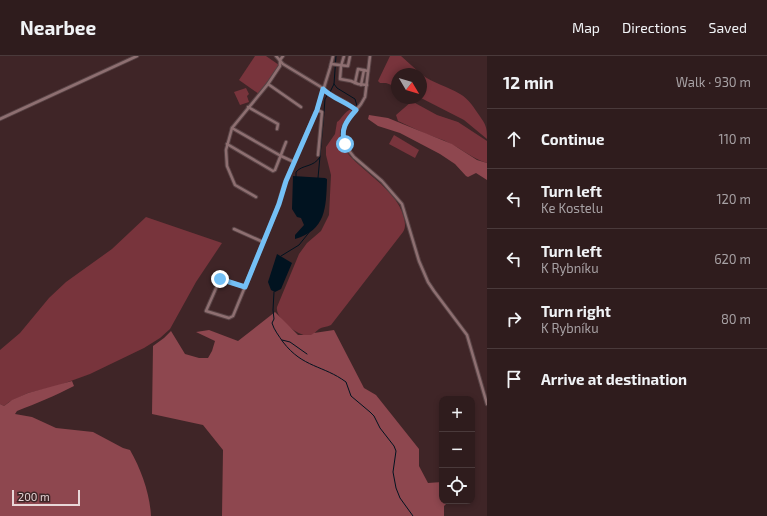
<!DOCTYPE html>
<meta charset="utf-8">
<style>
:root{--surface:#2f1c1d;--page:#372526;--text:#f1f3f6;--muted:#a7a1a4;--line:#4a3a3b}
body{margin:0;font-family:"Exo 2",sans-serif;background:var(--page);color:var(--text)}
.controls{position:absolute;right:12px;bottom:12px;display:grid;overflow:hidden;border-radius:8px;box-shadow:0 2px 6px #0003}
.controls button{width:36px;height:36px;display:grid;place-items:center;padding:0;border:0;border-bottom:1px solid var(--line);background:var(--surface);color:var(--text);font:20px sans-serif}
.compass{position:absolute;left:391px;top:12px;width:36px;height:36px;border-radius:50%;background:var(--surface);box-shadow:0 2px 6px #0003;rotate:128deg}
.scale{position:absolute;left:12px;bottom:10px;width:68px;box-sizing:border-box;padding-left:4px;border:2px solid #e8d7d8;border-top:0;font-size:11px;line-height:14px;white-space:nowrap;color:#e8d7d8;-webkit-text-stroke:3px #3f2527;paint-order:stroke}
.stop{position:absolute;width:12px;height:12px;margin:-9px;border:3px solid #74c0f6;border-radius:50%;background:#fff}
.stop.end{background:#74c0f6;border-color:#fff;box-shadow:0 1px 4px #0008}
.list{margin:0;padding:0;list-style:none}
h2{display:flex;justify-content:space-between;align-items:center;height:52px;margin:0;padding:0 16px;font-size:17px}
h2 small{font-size:13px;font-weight:400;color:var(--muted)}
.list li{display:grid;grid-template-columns:26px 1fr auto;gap:12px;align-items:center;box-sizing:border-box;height:60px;padding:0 16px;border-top:1px solid var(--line)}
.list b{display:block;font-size:15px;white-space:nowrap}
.list p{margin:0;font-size:13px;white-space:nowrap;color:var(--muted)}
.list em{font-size:13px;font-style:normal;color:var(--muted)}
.icon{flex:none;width:22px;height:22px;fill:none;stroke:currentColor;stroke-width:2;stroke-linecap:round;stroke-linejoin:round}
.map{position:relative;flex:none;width:487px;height:460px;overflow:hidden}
header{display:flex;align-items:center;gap:24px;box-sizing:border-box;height:56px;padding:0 20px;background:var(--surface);border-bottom:1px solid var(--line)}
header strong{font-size:19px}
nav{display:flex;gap:22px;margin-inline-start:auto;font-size:14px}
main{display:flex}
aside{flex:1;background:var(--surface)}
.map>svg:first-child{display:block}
.green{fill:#78343c}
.forest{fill:#8e474f}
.water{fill:#011320}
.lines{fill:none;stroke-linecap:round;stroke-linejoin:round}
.stream{stroke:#011320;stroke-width:1}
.minor-casing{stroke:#574244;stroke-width:4.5}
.minor{stroke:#8e6f71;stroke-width:2.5}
.route{stroke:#74c0f6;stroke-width:5}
</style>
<header>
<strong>Nearbee</strong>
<nav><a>Map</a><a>Directions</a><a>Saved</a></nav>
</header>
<main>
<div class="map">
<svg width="487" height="460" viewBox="0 0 487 460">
<rect width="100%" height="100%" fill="#3f2527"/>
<g class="green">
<polygon points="255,0 266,0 279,9 259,38 239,24"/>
<polygon points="390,0 401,0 421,18 397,18 397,31 386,27 380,27 378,25"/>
<path d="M 421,18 C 434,28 447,30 460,38 C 469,43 474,52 479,59 C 486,69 487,71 487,83 L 464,64 L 421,42 Z"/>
<polygon points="246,32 249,38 247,40 249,46 240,49 234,36"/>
<path d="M 411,46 L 415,47 L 437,59 L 458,66 L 487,85 L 487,107 C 473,103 462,93 449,87 C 442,83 434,81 426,78 C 417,74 407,69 398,65 L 396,59 Z"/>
<path d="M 352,53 C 349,63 339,66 340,81 C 343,108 396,127 404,162 C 405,167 406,171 403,176 L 331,269 C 327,271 322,271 319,273 C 315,276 313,280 308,280 C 297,279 275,263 277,251 L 299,198 L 307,187 L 321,175 L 329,159 L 331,119 L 326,99 L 326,91 L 335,78 L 337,66 C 342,63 344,55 352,53 Z"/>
<polygon points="394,79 419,94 415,102 389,88"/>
<polygon points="146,161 222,187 196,226 170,273 160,282 144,292 90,318 57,330 28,337 9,346 4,350 0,348 0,294 20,277 49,242 66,226 112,193"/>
</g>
<g class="forest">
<polygon points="369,59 388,62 452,88 477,104 487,107 487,124 476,117 468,121 466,120 455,108 440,98 400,77 378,70 368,63"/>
<polygon points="275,256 298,279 311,279 314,277 334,274 364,332 376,339 419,393 419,410 428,427 442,426 442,445 449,445 444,450 444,460 222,460 223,394 203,369 152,358 153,290 164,282 171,275 185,298 199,302 208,302 212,295 215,285 196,276 209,274 238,285"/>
<path d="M 72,325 L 74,330 C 55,340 37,347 17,355 L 15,358 L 32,361 L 56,372 L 93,376 L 123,392 L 130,394 C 141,413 150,438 151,460 L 0,460 L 0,348 L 4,350 L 12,344 L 28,337 Z"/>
</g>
<g class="water">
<path d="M 293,120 L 325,122 L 327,123 L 327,124 C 326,152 326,174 295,183 L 295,179 L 304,169 L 301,162 L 297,161 L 292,153 Z"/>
<polygon points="277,198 292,207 281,233 275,236 271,234 268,226"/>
</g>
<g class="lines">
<g class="stream">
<polyline points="334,28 337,32 355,43 357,50"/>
<polyline points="330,36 334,28 336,0"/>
<path d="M 296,122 L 296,116 C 303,108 313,112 320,101"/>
<polyline points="318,122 324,56 325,43 328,38"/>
<polyline points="281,200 299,189 311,174"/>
<path d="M 274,236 L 273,254 L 274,263 L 272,267 C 274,274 279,280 283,286 C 303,312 323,309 346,326 L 351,340 L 370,356 L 374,360 L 380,372 L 394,390 L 396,395 L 393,416 L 396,432 L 400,442 L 413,460"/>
<polyline points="282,284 290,286 307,298"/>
</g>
<g class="minor-casing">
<g id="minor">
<polyline points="276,0 283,8 321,31 330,38 347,47 356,54"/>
<polyline points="344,0 341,10 340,23 351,25 358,28 367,29"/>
<polyline points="370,0 365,41 361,48 344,69 343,74 344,83 347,92 354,101 382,125 402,148 419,205 428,226 434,235 467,279 487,348"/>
<polyline points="331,8 348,10 350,0"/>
<polyline points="355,27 358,13 368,15"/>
<polyline points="268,28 301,51"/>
<polyline points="361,29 364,14"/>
<polyline points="248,51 278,68 277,73"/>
<polyline points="317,54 322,56 318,99"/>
<polyline points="0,63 137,0"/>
<polyline points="232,72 281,100 294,106"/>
<polyline points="227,88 273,115 275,114 286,86"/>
<polyline points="256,141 235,129 227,110 226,94 232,72 268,28 280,10 280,4 283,0"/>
<polyline points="234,173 263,186"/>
<polyline points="245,231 220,223 206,255 229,262 233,260 277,153 284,129 294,106 317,54 330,12 333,0"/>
</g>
</g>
<use href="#minor" class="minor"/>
</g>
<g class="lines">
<path class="route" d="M 220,223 L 245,231 L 279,148 L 286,125 L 317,54 L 323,33 C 332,42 346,46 356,54 C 346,65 340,74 345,88"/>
</g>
</svg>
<div class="controls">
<button>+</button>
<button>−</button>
<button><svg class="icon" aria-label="locate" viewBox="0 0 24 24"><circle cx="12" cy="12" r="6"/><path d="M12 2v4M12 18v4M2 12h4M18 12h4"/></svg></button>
</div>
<svg class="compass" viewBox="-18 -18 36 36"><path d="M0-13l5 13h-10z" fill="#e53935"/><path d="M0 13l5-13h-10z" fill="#a7a1a4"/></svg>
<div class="scale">200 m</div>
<div class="stop" style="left:345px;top:88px"></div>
<div class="stop end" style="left:220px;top:223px"></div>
</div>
<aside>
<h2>12 min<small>Walk · 930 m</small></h2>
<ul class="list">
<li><svg class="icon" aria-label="ahead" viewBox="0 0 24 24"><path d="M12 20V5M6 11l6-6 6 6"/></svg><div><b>Continue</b></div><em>110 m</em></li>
<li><svg class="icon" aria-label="left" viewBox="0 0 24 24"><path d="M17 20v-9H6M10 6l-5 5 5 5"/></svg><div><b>Turn left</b><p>Ke Kostelu</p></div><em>120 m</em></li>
<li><svg class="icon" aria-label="left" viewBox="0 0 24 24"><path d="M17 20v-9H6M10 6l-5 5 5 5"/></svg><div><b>Turn left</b><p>K Rybníku</p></div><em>620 m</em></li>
<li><svg class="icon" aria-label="right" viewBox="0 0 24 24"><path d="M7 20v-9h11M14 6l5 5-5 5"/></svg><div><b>Turn right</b><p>K Rybníku</p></div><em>80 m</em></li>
<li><svg class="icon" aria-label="arrive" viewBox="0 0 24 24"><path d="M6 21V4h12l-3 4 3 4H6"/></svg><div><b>Arrive at destination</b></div></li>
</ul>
</aside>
</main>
